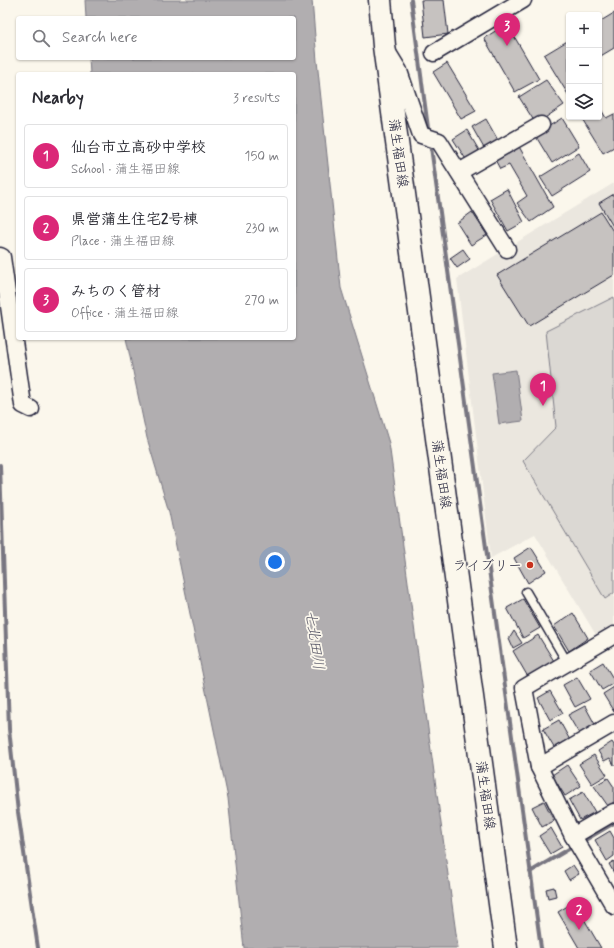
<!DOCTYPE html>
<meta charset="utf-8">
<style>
:root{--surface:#fff;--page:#f2f2f3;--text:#2b2b33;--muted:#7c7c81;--line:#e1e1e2;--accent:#db2777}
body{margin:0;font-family:Mynerve,"Klee One",sans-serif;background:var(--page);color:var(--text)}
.controls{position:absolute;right:12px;top:12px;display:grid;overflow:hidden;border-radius:4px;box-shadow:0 1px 3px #0004}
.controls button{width:36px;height:36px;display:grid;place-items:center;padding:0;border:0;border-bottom:1px solid var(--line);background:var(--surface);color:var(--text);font:20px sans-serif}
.you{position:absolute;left:275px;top:562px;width:14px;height:14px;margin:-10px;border:3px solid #fff;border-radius:50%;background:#1a73e8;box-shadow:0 0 0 6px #1a73e833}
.badge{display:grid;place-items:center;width:26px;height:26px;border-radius:50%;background:var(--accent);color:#fff;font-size:13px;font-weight:700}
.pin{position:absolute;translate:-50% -33px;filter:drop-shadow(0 1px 2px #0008)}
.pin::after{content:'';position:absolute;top:21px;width:14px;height:12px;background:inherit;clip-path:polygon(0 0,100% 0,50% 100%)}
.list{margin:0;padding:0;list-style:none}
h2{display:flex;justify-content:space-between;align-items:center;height:52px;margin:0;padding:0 16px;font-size:17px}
h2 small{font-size:13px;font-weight:400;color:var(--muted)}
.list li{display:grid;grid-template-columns:26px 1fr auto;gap:12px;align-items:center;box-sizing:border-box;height:64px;margin:0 8px 8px;padding:0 8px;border:1px solid var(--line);border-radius:4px}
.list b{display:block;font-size:15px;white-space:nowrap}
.list p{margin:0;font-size:13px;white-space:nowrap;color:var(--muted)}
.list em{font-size:13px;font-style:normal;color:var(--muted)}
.icon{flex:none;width:22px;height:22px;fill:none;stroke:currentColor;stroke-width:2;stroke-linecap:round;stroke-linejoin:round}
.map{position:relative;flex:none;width:614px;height:948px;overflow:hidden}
.search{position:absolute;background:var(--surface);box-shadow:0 1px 3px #0004;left:16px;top:16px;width:280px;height:44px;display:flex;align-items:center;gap:10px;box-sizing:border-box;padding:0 14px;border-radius:4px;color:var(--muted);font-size:15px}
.panel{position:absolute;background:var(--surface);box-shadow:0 1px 3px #0004;left:16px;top:72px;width:280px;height:268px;border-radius:4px}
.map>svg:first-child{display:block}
.built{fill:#ebe7df}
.green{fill:#dbd8d3;stroke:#7e7d87}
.water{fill:#b1aeb0;stroke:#787681}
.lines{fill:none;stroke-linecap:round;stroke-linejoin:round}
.stream{stroke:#787681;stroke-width:4}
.building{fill:#c6c2c0;stroke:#22223b}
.lane-casing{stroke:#22223b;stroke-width:11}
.street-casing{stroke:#22223b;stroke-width:19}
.secondary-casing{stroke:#22223b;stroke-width:25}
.lane{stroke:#fbf7ec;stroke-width:8}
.street{stroke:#fbf7ec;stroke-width:16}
.secondary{stroke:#fbf7ec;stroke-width:22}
.poi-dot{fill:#c8321e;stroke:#fbf7ec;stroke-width:1.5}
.labels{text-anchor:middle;stroke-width:3.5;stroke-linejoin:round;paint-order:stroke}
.street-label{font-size:14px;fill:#22223b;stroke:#fbf7ec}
.poi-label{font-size:14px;fill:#22223b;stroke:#fbf7ec;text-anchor:end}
.water-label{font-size:15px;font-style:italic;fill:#545364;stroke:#fbf7ec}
</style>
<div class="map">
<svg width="614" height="948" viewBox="0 0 614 948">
<rect width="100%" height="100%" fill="#fbf7ec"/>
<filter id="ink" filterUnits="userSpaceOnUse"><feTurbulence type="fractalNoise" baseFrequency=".025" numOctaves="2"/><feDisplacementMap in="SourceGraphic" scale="8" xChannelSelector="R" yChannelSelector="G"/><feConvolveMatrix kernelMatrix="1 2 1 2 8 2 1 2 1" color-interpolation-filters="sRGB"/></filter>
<g filter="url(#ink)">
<polygon class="built" points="614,183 614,625 596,635 535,534 491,558 457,279"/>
<polygon class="green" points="614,297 614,593 605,599 523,461 556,427 546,331"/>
<g class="water">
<polygon points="85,0 312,0 317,61 341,288 389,443 458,948 244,948 228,798 169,512 147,438 126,338 294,338 294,74 90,74 89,58 294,58 294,18 86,18"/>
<polygon points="516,370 523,421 499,424 492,373"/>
</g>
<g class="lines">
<g class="stream">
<polyline points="411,0 428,128"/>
<polyline points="431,147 541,948"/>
<polyline points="0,465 9,729 18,812 38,948"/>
<polyline points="580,843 614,823"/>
<polyline points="530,872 574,846"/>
</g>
</g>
<g class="building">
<polygon points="421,0 444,0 448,34 425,37"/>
<polygon points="614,13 614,48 599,57 599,22"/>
<polygon points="507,24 539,79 515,92 484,38"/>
<polygon points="569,40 569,96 544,55"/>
<polygon points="447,63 476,111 461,119 433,72"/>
<polygon points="546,80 564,105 536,124 519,97"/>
<polygon points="599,106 606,118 614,114 614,147 603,153 581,117 599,117"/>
<polygon points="562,118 579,146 552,163 535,135"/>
<polygon points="486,119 499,142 485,150 472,127"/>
<polygon points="467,130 480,152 467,161 453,139"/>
<polygon points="517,143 553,207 531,222 517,203 527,196 509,165 500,169 493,156"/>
<polygon points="579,153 590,172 552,196 540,177"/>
<polygon points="507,189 524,222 508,231 490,199"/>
<polygon points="614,194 614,228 599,203"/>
<polygon points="472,212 487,235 471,245 457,223"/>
<polygon points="601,212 614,233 614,275 529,326 497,275"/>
<polygon points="463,249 470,259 457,268 450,258"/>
<polygon points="531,547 546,571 528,583 514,558"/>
<polygon points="523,599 540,628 523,638 507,608"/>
<polygon points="573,613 588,638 569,651 554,626"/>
<polygon points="514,631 522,643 513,648 509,639"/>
<polygon points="538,635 554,661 528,677 513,651"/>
<polygon points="603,662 614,680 614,683 602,690 590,670"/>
<polygon points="577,677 590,699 575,707 563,685"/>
<polygon points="614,687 614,712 603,694"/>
<polygon points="550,691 563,713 550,720 538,698"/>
<polygon points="585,706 597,728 581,737 568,715"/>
<polygon points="559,720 571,742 556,751 543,729"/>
<polygon points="612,742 614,745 614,765 610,758 604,761 598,751"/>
<polygon points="594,755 607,775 592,784 579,764"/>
<polygon points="567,765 581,786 565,796 552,775"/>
<polygon points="608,778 614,787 614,802 608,806 594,786"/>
<polygon points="583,792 595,812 580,820 569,800"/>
<polygon points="544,801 554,821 542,827 532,807"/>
<polygon points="551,828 562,847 550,854 539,836"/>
<polygon points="610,831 614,838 614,856 607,861 595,840"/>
<polygon points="614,861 614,873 609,864"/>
<polygon points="573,865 579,874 569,880 564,871"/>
<polygon points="554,887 556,896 548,898 546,889"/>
<polygon points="574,902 601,948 579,948 558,912"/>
</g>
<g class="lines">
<g class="lane-casing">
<polyline id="lane" points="526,592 567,662"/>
</g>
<g class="street-casing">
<g id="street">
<polyline points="388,53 399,71 421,135 439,141 507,249"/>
<polyline points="434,53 523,0"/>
<polyline points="459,172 541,125"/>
<polyline points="0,256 2,257 23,405 31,409"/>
<polyline points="614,635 524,688 539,767 573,836 614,906"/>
<polyline points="539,767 614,723"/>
<polyline points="573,836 614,812"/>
</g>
</g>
<g class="secondary-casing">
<polyline id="secondary" points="380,0 384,46 506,948"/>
</g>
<use href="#lane" class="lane"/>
<use href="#street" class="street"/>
<use href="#secondary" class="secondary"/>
</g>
</g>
<circle class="poi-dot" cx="530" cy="565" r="4"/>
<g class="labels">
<g class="street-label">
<text transform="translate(399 153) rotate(82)" y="5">蒲生福田線</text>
<text transform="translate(442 474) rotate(82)" y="5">蒲生福田線</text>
<text transform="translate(486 795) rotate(82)" y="5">蒲生福田線</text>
</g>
<g class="poi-label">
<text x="522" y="570">ライブリー</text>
</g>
<g class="water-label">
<text transform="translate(315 640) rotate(82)" y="5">七北田川</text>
</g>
</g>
</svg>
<div class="controls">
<button>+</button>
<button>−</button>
<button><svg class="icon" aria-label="layers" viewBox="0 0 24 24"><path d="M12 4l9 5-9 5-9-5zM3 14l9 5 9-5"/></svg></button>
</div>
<div class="you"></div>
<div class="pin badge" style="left:543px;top:406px">1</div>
<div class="pin badge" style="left:579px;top:930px">2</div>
<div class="pin badge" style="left:507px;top:46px">3</div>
<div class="search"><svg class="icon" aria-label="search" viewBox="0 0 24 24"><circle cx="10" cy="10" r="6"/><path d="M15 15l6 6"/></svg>Search here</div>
<section class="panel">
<h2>Nearby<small>3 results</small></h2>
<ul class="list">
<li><span class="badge">1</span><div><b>仙台市立高砂中学校</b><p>School · 蒲生福田線</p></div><em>150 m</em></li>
<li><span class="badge">2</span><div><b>県営蒲生住宅2号棟</b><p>Place · 蒲生福田線</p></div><em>230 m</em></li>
<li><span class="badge">3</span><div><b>みちのく管材</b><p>Office · 蒲生福田線</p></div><em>270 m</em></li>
</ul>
</section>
</div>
